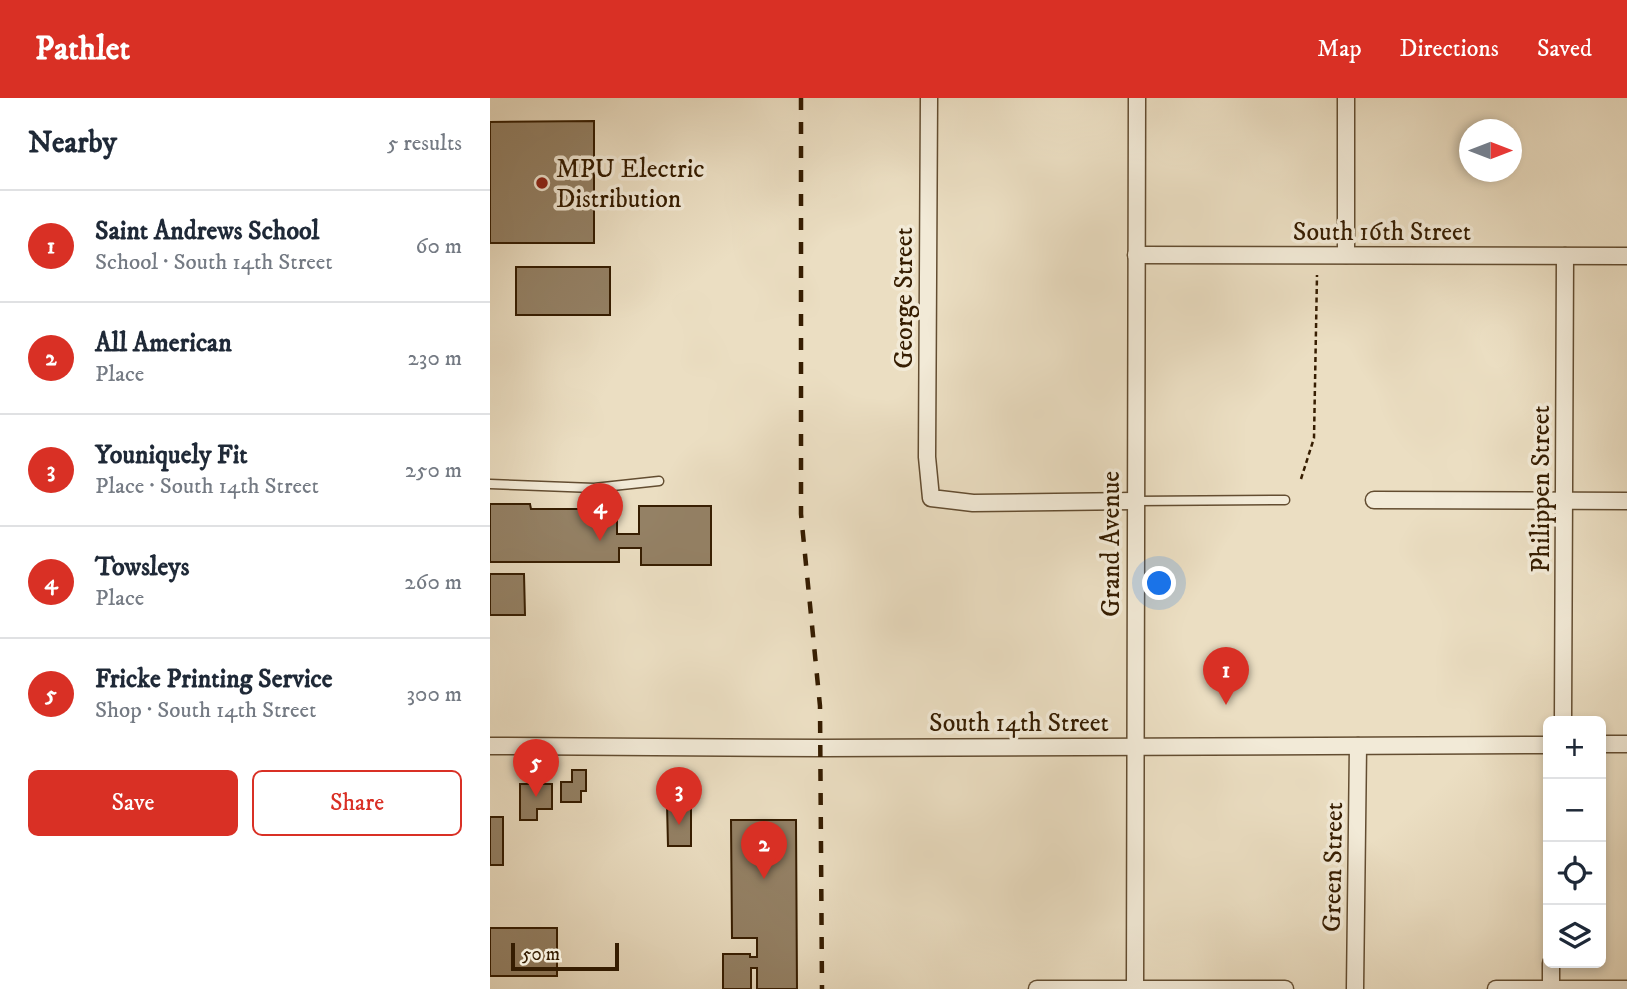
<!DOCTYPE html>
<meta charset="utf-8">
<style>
:root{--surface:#fff;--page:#f6f6f7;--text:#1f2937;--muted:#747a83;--line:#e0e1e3;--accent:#d93025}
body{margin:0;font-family:"IM FELL DW Pica",serif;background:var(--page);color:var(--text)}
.controls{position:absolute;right:21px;bottom:21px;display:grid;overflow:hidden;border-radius:10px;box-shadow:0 4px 10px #0003}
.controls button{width:63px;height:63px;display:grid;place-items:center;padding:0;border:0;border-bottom:2px solid var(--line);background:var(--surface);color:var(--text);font:35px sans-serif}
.compass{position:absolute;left:969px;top:21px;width:63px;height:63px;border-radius:50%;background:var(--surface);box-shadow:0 4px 10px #0003;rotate:90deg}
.scale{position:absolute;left:21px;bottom:18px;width:108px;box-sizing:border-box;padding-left:7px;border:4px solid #361d01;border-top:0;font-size:19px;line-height:24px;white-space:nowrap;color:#361d01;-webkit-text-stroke:5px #f2ead7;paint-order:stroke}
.you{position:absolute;left:670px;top:486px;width:24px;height:24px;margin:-18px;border:5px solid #fff;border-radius:50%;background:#1a73e8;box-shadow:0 0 0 10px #1a73e833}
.badge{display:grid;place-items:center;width:46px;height:46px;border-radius:50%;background:var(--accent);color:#fff;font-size:23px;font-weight:700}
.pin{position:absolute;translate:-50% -58px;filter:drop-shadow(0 2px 4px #0008)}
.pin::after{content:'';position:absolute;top:37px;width:24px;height:21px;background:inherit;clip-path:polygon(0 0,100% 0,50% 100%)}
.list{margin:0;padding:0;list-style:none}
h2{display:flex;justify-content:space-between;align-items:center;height:91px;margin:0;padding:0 28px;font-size:30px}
h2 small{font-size:23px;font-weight:400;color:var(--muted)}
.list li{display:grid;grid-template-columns:46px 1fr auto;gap:21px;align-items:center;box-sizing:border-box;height:112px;padding:0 28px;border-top:2px solid var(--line)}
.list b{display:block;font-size:26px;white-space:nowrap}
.list p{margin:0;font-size:23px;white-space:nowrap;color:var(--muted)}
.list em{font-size:23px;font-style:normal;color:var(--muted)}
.actions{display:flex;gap:14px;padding:21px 28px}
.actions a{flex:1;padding:16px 0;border:2px solid var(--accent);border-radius:10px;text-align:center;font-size:24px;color:var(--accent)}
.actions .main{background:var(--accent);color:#fff}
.icon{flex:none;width:38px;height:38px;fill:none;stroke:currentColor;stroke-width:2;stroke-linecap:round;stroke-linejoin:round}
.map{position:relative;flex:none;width:1137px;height:891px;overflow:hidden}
header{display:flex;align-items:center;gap:42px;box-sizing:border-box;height:98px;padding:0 35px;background:var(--accent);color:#fff}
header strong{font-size:33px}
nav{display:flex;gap:38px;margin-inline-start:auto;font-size:24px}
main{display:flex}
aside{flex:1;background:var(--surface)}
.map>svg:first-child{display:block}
.building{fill:#948165;stroke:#361d01;stroke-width:2}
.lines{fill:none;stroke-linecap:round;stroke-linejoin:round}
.service-casing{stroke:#634d31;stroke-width:11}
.minor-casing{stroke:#634d31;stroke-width:19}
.path{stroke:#361d01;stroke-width:2.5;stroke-dasharray:5 3.5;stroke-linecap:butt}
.service{stroke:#f2ead7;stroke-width:8}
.minor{stroke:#f2ead7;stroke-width:16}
.rail{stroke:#361d01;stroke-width:4.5;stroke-dasharray:12 12;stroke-linecap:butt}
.poi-dot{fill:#8f2418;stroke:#f2ead7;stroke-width:2.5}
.labels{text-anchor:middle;stroke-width:7;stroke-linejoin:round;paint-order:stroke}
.poi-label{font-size:26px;fill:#361d01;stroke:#f2ead7;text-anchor:start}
.street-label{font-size:26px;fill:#361d01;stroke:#f2ead7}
</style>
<header>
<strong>Pathlet</strong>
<nav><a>Map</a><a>Directions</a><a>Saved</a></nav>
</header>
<main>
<aside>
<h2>Nearby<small>5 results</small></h2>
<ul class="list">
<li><span class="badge">1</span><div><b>Saint Andrews School</b><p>School · South 14th Street</p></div><em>60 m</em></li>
<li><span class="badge">2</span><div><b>All American</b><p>Place</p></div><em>230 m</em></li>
<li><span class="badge">3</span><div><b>Youniquely Fit</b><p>Place · South 14th Street</p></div><em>250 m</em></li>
<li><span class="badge">4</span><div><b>Towsleys</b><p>Place</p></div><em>260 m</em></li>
<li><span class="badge">5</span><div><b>Fricke Printing Service</b><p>Shop · South 14th Street</p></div><em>300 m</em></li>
</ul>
<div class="actions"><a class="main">Save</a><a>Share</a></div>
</aside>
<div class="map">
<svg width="1137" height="891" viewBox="0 0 1137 891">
<rect width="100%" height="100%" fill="#ebdec2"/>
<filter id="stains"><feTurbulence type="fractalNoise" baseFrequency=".00286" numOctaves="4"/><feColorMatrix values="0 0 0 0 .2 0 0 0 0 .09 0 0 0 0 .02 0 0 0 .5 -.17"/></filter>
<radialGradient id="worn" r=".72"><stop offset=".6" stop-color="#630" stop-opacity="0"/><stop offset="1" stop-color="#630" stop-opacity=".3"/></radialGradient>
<g class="building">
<polygon points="104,23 104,145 0,145 0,24"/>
<rect x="26" y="169" width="94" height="48"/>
<polygon points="0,406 40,406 41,411 127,411 127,436 149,436 149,408 221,408 221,467 151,467 151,450 129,450 129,464 0,464"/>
<polygon points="0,476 34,476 35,517 0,517"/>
<polygon points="82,672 96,672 96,693 91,693 91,704 71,704 71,684 82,684"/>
<polygon points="30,686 62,686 62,711 47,711 47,722 30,722"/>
<polygon points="177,706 201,706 201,748 178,748"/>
<rect x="0" y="719" width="13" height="48"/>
<polygon points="241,722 306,722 307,891 267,891 267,870 261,870 261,891 233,891 233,856 260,856 260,859 267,859 267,840 242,840"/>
<rect x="0" y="830" width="67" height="48"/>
</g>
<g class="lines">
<g class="service-casing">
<g id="service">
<polyline points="0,386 104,390 169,383"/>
<polyline points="644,403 795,402"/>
</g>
</g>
<g class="minor-casing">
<g id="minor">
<polyline points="439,0 437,359 441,400 483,405 644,403"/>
<polyline points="856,0 856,157"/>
<polyline points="646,157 1137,158"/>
<polyline points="884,402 1137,403"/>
<polyline points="1073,623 1075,158"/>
<polyline points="1111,646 1137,646"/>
<polyline points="0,648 332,650 1058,647"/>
<polyline points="547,891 795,891"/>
<polyline points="645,891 647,0"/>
<polyline points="865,891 868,648"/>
<polyline points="1006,891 1137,891"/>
<polyline points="1061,891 1061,865"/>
</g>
</g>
<polyline class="path" points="811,381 824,340 827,177"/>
<use href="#service" class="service"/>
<use href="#minor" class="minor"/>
<polyline class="rail" points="311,0 311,416 330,608 332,891"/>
</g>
<circle class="poi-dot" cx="52" cy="85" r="7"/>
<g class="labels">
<g class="poi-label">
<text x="66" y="79">MPU Electric<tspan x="66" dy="30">Distribution</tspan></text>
</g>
<g class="street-label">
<text x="892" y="142">South 16th Street</text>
<text transform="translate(413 200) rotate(-90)" y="9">George Street</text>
<text transform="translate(1050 391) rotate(-90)" y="9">Philippen Street</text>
<text transform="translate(620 446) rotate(-90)" y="9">Grand Avenue</text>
<text x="529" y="633">South 14th Street</text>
<text transform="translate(842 769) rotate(-89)" y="9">Green Street</text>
</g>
</g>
<rect width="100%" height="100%" filter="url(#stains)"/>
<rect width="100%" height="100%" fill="url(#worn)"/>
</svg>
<div class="controls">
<button>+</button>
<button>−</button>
<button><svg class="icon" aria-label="locate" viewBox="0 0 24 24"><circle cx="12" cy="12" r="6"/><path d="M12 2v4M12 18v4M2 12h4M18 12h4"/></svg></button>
<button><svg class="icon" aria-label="layers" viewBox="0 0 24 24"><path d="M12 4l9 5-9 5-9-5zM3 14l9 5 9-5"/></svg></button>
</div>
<svg class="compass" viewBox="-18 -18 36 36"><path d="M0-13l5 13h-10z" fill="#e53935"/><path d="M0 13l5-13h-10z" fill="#747a83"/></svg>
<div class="scale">50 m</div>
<div class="you"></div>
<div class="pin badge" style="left:736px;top:607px">1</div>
<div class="pin badge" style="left:274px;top:781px">2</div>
<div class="pin badge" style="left:189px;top:727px">3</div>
<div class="pin badge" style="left:110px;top:443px">4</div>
<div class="pin badge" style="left:46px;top:699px">5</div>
</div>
</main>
